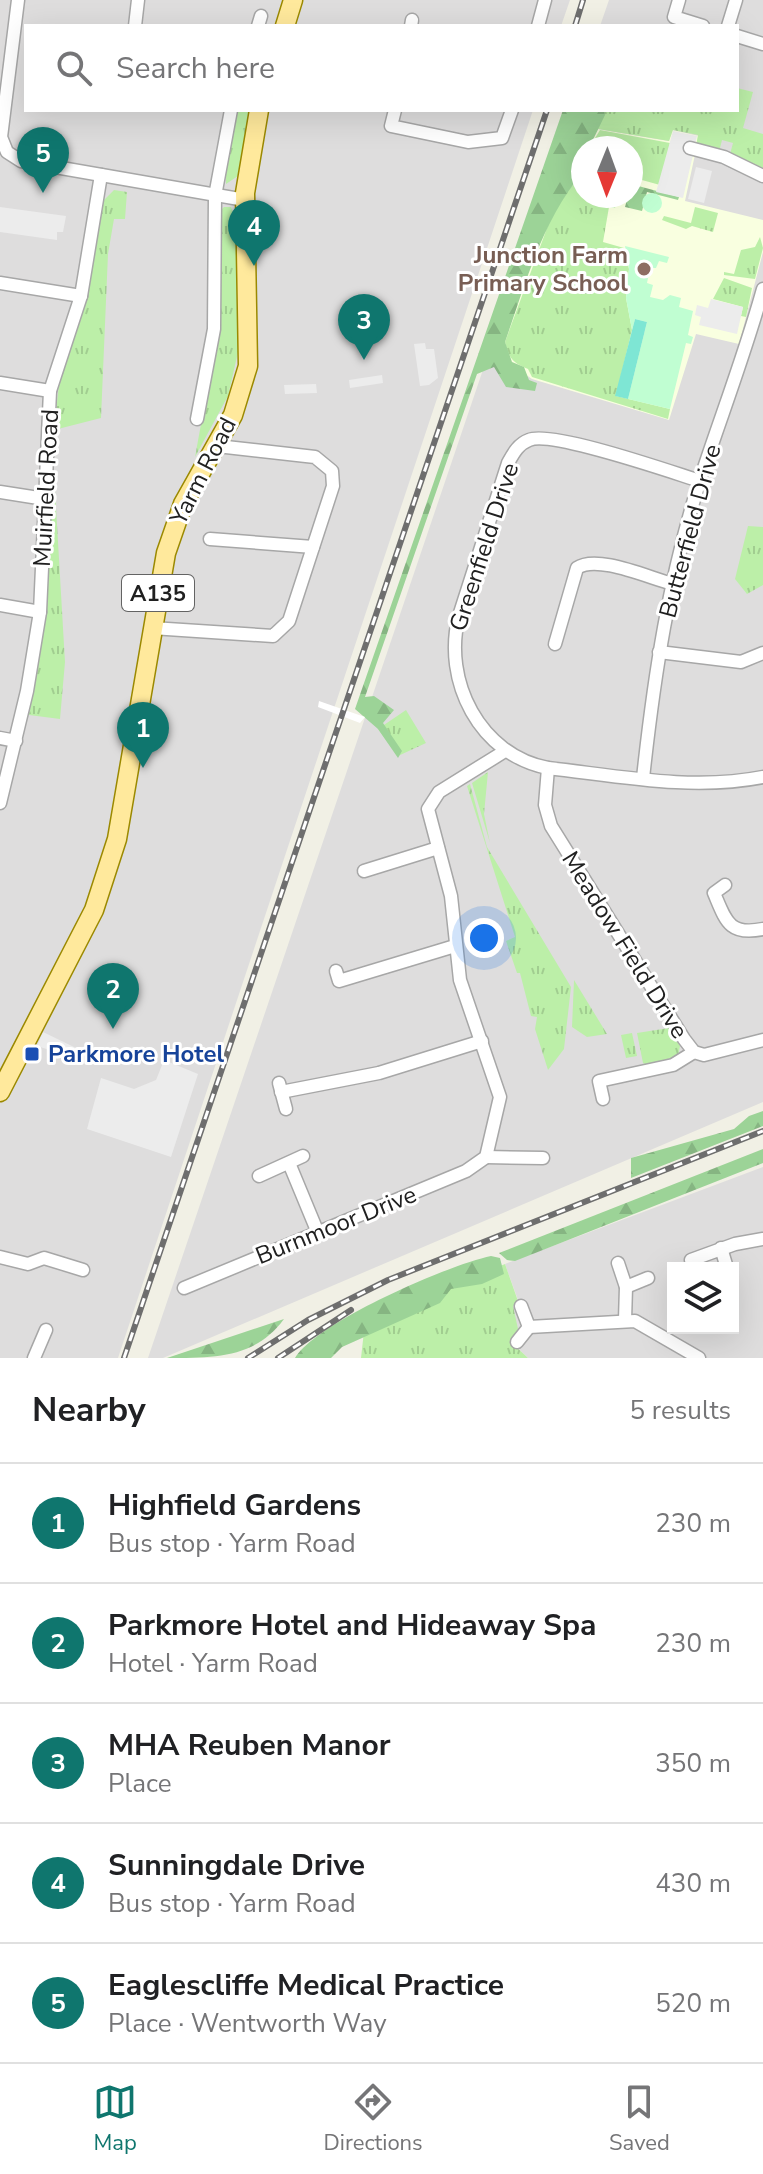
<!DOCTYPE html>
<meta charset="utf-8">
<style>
:root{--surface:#fff;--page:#f6f6f6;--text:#202124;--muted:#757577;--line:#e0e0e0;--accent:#0f766e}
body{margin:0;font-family:"Nunito Sans",sans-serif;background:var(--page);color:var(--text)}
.controls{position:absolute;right:24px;bottom:24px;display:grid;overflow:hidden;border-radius:0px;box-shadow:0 8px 32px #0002}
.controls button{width:72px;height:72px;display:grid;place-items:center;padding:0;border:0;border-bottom:2px solid var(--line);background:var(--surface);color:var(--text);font:40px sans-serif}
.compass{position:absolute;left:571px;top:136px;width:72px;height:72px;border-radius:50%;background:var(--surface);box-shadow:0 8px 32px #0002;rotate:181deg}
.you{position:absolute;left:484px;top:938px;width:28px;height:28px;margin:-20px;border:6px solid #fff;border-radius:50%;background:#1a73e8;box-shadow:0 0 0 12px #1a73e833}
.badge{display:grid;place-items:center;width:52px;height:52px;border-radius:50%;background:var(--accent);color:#fff;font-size:26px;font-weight:700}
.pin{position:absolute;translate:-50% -66px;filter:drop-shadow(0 2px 4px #0008)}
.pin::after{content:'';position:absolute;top:42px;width:28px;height:24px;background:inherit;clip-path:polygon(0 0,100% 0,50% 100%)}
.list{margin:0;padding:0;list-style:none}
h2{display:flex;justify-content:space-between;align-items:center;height:104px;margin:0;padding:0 32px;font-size:34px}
h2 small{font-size:26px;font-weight:400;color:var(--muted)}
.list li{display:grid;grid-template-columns:52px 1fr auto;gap:24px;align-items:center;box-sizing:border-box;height:120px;padding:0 32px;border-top:2px solid var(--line)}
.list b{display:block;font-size:30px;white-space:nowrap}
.list p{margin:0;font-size:26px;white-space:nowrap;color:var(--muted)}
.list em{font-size:26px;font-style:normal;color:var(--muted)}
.icon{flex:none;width:44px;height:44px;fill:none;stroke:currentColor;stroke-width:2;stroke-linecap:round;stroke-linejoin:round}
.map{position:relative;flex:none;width:763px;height:1358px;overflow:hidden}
.search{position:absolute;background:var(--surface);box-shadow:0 8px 32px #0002;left:24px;right:24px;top:24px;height:88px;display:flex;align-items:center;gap:20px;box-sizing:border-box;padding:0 28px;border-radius:0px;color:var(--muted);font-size:30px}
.sheet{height:704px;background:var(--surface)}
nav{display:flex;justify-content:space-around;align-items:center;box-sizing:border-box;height:112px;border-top:2px solid var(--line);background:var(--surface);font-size:22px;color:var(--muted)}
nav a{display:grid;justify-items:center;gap:4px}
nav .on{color:var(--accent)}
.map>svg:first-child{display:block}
.residential{fill:#dedddd;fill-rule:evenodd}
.education{fill:#f9ffe0}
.grass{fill:url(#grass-tufts)}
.forest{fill:url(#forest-firs)}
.park{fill:#c0fed2}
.pitch{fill:#7ee6d4}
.parking{fill:#ececec}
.pier{fill:#fff}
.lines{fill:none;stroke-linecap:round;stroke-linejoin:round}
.street-casing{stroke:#a7a7a7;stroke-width:15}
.primary-casing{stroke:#9b8900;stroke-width:21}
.street{stroke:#fff;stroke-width:12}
.primary{stroke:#ffe99c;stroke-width:18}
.rail-casing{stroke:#6e6e6e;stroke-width:6}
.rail{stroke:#fff;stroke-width:3;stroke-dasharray:9;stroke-linecap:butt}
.education-dot{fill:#8d6e63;stroke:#fff;stroke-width:3}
.transit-dot{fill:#1a4fb4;stroke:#fff;stroke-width:3}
.labels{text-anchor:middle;stroke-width:6;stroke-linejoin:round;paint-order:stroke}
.shield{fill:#fff;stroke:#636363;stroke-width:2}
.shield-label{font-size:22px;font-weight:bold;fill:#202020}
.education-label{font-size:24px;font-weight:bold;fill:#785e54;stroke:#fff;text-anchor:end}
.street-label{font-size:24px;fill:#202020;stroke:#fff}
.transit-label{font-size:24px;font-weight:bold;fill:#164399;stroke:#fff;text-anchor:start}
</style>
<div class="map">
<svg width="763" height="1358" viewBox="0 0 763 1358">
<defs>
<pattern id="grass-tufts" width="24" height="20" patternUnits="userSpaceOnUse" patternTransform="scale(2)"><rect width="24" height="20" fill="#bcefa8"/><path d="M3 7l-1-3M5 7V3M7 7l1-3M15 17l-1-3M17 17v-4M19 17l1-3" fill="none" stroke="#a1cd90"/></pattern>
<pattern id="forest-firs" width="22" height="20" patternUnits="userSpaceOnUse" patternTransform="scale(2)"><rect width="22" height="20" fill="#9cd397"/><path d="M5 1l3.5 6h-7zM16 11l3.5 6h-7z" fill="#86b582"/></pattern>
</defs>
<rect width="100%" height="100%" fill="#f1f0e5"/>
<g class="residential">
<polygon points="0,0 570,0 561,26 26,26 26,110 533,110 118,1358 0,1358"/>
<path d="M 609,0 L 763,0 L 763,1102 L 163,1358 L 148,1358 L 571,110 L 737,110 L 737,26 L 600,26 ZM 583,148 L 631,148 L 631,196 L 583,196 Z"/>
<path d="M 763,1167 L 763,1358 L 528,1358 L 510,1341 L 513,1306 L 519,1303 L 505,1264 ZM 673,1268 L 733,1268 L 733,1328 L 673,1328 Z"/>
</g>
<polygon class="education" points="598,129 669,141 672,130 699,136 685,201 763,220 763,252 739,344 696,334 669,420 532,379 509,363 502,344 535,250 558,199 583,170 583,196 631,196 631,148 587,148"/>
<g class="grass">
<polygon points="737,88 753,92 743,128 763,134 763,172 730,154 733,143 722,140 719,152 696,146 698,135 673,130 669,141 598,129 604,110 737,110"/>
<polygon points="236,110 251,110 238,176 226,184 226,156"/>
<polygon points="600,130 670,143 660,185 631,177 631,148 589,148"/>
<path d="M 583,173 L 583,196 L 618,196 L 615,208 L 609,207 L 603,242 L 624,248 L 629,269 L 626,298 L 632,330 L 616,396 L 670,409 L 668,419 L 532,377 L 528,369 C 513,363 509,359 505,342 L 550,220 L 560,200 Z"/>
<polygon points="114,190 127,192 125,219 114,219 108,254 101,418 54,430 60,375 86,298 104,200"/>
<polygon points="224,207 231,207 234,215 241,339 228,396 195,457 216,342 220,211"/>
<polygon points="695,207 718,213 713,232 692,226 686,229 662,220 664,216 691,223"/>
<polygon points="760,237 763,248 755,279 724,275 724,272 734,274 741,250 755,247"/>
<polygon points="724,278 752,288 746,317 741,316 743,307 713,299"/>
<polygon points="54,473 65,662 60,719 29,715 46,604"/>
<polygon points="748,526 763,527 763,585 747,594 735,579"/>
<polygon points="406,710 426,743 398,756 378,729"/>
<polygon points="488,772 484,814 490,843 472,783"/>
<polygon points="470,784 487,847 571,987 564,1049 548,1070 535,1029 537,1017 531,1016 520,973 517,973 506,941 515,937 467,786"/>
<polygon points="574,980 607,1034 587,1037 572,1027"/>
<polygon points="669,1028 680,1046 678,1056 647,1065 643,1063 637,1033"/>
<polygon points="632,1033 637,1056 626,1058 621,1035"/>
<polygon points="505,1264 519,1304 513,1306 518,1329 510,1341 528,1358 361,1358 365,1322"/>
</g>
<g class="forest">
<path d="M 563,110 L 604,110 L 605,115 L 589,148 L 583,148 L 583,172 C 542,221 526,282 505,342 L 512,362 L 524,367 L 529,380 L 537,383 L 535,391 L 506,387 L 494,367 L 477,374 L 365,697 L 374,696 L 394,710 L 383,723 L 402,751 L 398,758 L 378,729 L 355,709 Z"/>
<polygon points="631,184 679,197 678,200 647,192 642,211 625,207 628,196 631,196"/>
<polygon points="763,1111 763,1126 631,1178 631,1158 734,1129 749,1116"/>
<polygon points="763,1149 763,1163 515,1261 507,1260 499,1253"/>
<path d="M 491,1256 L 500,1258 L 504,1274 L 482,1284 L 451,1289 L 440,1303 L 342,1347 L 331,1358 L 295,1358 C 317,1322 448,1265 491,1256 Z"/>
<path d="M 284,1319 C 255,1358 217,1358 167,1358 Z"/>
</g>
<g class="park">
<circle cx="652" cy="203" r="10"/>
<polygon points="625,246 669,257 667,263 659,261 656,268 650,268 647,283 653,285 650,297 663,300 670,295 681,298 679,307 693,311 688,335 693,337 691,344 686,343 670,409 628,399 647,322 635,319 632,330 626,298 629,269"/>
</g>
<polygon class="pitch" points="635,319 647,322 628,399 615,396"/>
<g class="parking">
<polygon points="673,131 697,136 695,144 688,145 686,153 693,155 683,198 656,192"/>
<polygon points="696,167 712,171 704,203 688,199"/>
<polygon points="0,207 66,216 63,232 57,232 57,240 0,232"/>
<polygon points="711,299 743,307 737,334 699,325 701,317 695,315 697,305 708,308"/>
<polygon points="425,343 426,349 434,349 438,378 429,385 420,386 414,344"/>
<polygon points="382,375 383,383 350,388 349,380"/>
<polygon points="316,384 317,393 285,394 284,385"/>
<polygon points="43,1032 76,1048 75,1058 37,1046"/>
<polygon points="164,1060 198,1074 171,1157 87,1129 101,1078 134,1089 156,1080"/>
</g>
<polygon class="pier" points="319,701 359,715 365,717 360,723 318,707"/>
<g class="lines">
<g class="street-casing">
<g id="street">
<polyline points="18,0 1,137 7,152 21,161 245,200"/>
<polyline points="679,0 674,17 703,26"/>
<polyline points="135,26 138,0"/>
<polyline points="258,26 261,16"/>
<polyline points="411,26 412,20"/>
<polyline points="538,26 545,0"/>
<polyline points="728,26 736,0"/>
<polyline points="737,36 763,44"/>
<polyline points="395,110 391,126 468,142 502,138 512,110"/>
<polyline points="690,148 724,157 763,176"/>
<polyline points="0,283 81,296"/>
<polyline points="0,383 50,391"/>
<polyline points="197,419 214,329 215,196 231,110"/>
<path d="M 700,481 C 671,472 551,430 529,440 C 518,444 513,454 508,463 L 459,616 C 442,681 480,755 548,768 C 619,776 692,791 763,777"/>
<polyline points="0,492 45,499"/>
<polyline points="210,539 313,547"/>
<polyline points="0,605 40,612"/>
<polyline points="152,628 273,636 289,621 333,486 332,471 315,457 217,446"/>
<path d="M 555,644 L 577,568 C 597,554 649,578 673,584"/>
<polyline points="659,652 741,662 763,653"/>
<polyline points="0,738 16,741"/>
<polyline points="548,768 545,805 551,826 684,1039 694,1052 704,1055 763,1040"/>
<path d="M 643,778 C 654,677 669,577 700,480 C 721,416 745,354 763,289"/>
<polyline points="0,803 27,691 40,612 50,391 81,296 101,175"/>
<polyline points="364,871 438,848"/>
<path d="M 725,885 L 714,893 C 726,921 729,936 763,929"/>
<polyline points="336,971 339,981 455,946"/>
<polyline points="279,1083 286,1109"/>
<polyline points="281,1092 379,1073 482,1041"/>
<polyline points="603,1099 599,1081 673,1065 694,1052"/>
<polyline points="486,1157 543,1158"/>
<polyline points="289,1163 318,1233"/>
<polyline points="259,1176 303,1156"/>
<polyline points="721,1248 727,1268"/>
<polyline points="0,1257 28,1264 44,1258 83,1270"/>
<polyline points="691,1260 735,1244 763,1239"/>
<polyline points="618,1263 626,1287 625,1320"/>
<polyline points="626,1287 648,1278"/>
<polyline points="184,1288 466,1171 486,1157 500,1097 460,980 451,896 428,809 439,792 505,751"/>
<polyline points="529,1327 635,1321 699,1358"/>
<polyline points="517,1342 529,1327 521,1306"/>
<polyline points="34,1358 46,1330"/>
</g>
</g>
<g class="primary-casing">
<g id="primary">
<polyline points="285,26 293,0"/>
<polyline points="0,1092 94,910 117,839 166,553 183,504 233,415 248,366 245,193 259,110"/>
</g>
</g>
<use href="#street" class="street"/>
<use href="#primary" class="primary"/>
<g class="rail-casing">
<g id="rail">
<polyline points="575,26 583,0"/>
<polyline points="124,1358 547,110"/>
<polyline points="248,1358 308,1320 388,1280 763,1131"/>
<polyline points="278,1358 351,1310"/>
</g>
</g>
<use href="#rail" class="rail"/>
</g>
<circle class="education-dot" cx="644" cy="269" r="8"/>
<rect class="transit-dot" x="24" y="1046" width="16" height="16" rx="4"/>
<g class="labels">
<rect class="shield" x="122" y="575" width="72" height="36" rx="6"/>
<g class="shield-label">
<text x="158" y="601">A135</text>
</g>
<g class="education-label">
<text x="628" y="263">Junction Farm<tspan x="628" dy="28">Primary School</tspan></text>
</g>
<g class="street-label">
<text transform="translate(203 471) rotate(-63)" y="8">Yarm Road</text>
<text transform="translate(46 488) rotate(-87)" y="8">Muirfield Road</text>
<text transform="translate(690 531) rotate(-75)" y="8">Butterfield Drive</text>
<text transform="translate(484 547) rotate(-72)" y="8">Greenfield Drive</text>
<text transform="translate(625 945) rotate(58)" y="8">Meadow Field Drive</text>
<text transform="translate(336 1225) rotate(-22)" y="8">Burnmoor Drive</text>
</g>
<g class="transit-label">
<text x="48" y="1062">Parkmore Hotel</text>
</g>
</g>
</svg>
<div class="controls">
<button><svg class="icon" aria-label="layers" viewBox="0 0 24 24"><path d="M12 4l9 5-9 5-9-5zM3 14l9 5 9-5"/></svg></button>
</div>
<svg class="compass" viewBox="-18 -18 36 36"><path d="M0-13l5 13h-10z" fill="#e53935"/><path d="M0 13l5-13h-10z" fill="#757577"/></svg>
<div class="you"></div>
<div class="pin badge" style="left:143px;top:768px">1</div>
<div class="pin badge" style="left:113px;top:1029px">2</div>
<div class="pin badge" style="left:364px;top:360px">3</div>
<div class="pin badge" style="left:254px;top:266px">4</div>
<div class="pin badge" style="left:43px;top:193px">5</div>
<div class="search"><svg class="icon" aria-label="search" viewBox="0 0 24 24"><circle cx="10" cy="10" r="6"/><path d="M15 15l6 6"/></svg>Search here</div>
</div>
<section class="sheet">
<h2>Nearby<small>5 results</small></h2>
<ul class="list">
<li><span class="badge">1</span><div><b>Highfield Gardens</b><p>Bus stop · Yarm Road</p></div><em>230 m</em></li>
<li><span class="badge">2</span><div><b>Parkmore Hotel and Hideaway Spa</b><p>Hotel · Yarm Road</p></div><em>230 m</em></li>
<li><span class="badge">3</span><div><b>MHA Reuben Manor</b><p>Place</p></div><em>350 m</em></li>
<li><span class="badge">4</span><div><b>Sunningdale Drive</b><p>Bus stop · Yarm Road</p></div><em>430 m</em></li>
<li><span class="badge">5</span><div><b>Eaglescliffe Medical Practice</b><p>Place · Wentworth Way</p></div><em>520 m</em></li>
</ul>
</section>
<nav>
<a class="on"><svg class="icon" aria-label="map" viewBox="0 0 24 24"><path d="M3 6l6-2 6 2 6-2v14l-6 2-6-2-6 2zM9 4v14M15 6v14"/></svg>Map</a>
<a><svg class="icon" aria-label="directions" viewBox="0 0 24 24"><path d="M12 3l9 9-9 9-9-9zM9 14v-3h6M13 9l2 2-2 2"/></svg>Directions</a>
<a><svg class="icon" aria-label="saved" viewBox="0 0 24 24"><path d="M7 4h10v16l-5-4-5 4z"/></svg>Saved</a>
</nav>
